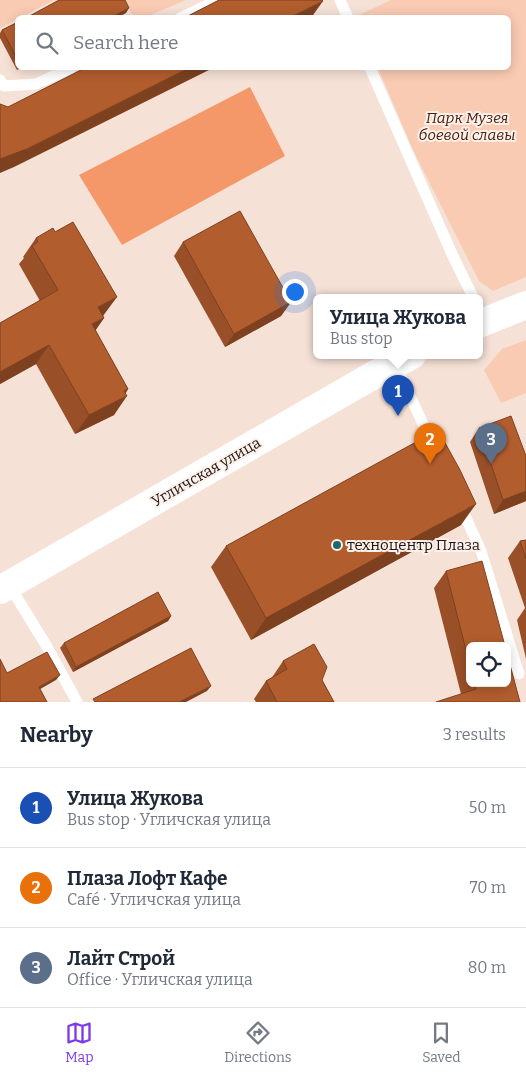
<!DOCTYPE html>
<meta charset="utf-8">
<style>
:root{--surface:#fff;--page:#f6f6f7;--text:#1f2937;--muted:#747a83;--line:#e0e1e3;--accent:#7c3aed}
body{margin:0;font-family:Bitter,serif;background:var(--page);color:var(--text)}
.controls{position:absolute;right:15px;bottom:15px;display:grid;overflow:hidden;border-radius:8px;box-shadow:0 2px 12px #0003}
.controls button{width:45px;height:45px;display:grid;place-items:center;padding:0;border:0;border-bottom:1px solid var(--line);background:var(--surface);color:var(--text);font:25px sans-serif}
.you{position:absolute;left:294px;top:291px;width:18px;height:18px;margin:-12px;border:4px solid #fff;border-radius:50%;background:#1a73e8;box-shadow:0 0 0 8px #1a73e833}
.badge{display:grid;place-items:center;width:32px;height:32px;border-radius:50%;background:var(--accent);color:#fff;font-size:16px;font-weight:700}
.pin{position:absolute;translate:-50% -41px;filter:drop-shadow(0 1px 2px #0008)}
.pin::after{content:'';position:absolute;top:26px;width:18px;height:15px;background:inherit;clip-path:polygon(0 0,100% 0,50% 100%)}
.popup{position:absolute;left:313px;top:294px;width:170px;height:65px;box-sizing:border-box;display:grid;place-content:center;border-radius:8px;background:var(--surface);filter:drop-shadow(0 1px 4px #0005);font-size:16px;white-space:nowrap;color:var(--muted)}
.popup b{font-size:19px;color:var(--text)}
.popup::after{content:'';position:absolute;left:50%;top:100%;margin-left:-10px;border:10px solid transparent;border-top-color:var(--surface)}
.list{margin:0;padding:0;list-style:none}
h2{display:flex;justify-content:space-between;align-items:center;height:65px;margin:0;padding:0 20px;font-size:21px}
h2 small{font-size:16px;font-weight:400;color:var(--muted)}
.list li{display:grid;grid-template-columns:32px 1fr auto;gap:15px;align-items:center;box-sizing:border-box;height:80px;padding:0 20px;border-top:1px solid var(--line)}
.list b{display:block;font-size:19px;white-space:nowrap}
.list p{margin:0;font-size:16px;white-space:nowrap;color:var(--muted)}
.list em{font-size:16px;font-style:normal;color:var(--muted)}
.icon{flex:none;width:28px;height:28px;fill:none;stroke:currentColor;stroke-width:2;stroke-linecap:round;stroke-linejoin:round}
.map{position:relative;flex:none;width:526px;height:702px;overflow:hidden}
.search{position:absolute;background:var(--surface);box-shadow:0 2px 12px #0003;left:15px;right:15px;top:15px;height:55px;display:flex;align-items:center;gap:12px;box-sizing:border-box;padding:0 18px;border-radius:8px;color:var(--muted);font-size:19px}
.sheet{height:305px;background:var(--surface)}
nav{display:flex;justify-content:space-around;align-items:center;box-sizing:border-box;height:70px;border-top:1px solid var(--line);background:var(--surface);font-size:14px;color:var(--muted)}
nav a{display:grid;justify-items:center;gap:2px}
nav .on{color:var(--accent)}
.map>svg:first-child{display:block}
.green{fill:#facbb3}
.forest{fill:#f4986a}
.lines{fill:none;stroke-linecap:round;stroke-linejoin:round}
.service{stroke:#fff;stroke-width:11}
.secondary{stroke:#fff;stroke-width:28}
.wall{fill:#995028}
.shaded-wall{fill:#7d4120}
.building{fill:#b25d2e;stroke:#7d4120}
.poi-dot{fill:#1c696b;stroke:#fdf0ea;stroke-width:2}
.labels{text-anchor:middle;stroke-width:4;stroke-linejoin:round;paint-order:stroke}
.park-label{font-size:15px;font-style:italic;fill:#45210d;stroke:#fdf0ea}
.street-label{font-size:15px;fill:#1d1612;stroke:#fdf0ea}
.poi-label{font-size:15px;fill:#1d1612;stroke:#fdf0ea;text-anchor:start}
</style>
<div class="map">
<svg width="526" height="702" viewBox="0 0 526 702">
<rect width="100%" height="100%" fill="#f6e1d6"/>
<g class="green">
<polygon points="0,0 54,0 0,28"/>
<polygon points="124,0 186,0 143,18 133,17"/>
<polygon points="391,0 526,0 526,277 493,291 479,281 413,150 378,68 508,68 508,18 357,17 357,16"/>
<polygon points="526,340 526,393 501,403 484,370 502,349"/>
</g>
<polygon class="forest" points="250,87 285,156 122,245 79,175"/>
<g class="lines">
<g class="service">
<polyline points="340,0 348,18"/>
<polyline points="180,18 218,0"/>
<polyline points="370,68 452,254 473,297"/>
<polyline points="0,80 4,86 36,84 71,68"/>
<polyline points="395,363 434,448"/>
<polyline points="460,505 481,551 519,674"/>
<polyline points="9,585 46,645 77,702"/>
</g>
<g class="secondary">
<polyline points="479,324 526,305"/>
<polyline points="0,590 372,376 412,355"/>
</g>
</g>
<g class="wall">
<polygon points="18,22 18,68 21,68 17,70 0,38 0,33 2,30"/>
<polygon points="36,238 103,316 104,318 95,330 128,389 114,415 75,434 36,364 0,384 0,323 40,301 19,264 24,258 23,257"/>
<polygon points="183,242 291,302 281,316 225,347 174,256"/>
<polygon points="479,428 526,501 494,514 470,442"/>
<polygon points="461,525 251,640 211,567 226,546"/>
<polygon points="526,540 526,659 517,620 525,608 508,558 520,541"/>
<polygon points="446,571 470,646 470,683 507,683 461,694 434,588"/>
<polygon points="171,616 168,621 73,672 60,648 64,643"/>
<polygon points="283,661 322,680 334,702 256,702 254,699 266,681 271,679"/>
</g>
<g class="shaded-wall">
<polygon points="323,1 311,18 289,18"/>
<polygon points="129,8 126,13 117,18 110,18"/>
<polygon points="189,68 213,68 14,167 0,173 0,159"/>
<polygon points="117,297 103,316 84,326 98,307"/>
<polygon points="291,302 281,316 225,347 234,334"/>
<polygon points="104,318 91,337 92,324"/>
<polygon points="49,345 36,364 0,384 0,372"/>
<polygon points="128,389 121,399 127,396 114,415 75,434 89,415"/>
<polygon points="526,491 526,501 494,514 503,500"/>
<polygon points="476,504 461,525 251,640 266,618"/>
<polygon points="171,616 168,621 73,672 76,667"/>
<polygon points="60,675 56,680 35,692 39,687"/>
<polygon points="211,686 207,691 186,702 179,702"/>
</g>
<g class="building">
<polygon points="59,0 125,0 129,8 110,18 26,18"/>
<polygon points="219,0 322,0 323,1 289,18 184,18"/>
<polygon points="18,22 18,60 2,30"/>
<polygon points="85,68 189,68 27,149 0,159 0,104 8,107"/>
<polygon points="240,211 291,302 234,334 183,242"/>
<polygon points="73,222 117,297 98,307 104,318 92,324 128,389 124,391 127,396 89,415 49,345 0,372 0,323 58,290 32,246 38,242 36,238 53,228 55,232"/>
<polygon points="511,416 526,456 526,491 503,500 479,428"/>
<polygon points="438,430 460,470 476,504 266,618 226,546"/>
<polygon points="526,540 526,559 520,541"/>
<polygon points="482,561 505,646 470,646 470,666 446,571"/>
<polygon points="158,592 171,616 76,667 64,643"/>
<polygon points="314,644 327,667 322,680 334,702 277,702 266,681 287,669 283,661"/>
<polygon points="191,648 211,686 179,702 95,702 93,699"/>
<polygon points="47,652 60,675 39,687 47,702 0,702 0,659 7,673"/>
<polygon points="507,654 520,702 436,702 476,689 474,683 507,683"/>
</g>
<circle class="poi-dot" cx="337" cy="545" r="5"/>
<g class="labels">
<g class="park-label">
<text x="467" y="123">Парк Музея<tspan x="467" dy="17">боевой славы</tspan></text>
</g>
<g class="street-label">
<text transform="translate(206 472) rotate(-30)" y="5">Угличская улица</text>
</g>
<g class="poi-label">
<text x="347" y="550">техноцентр Плаза</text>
</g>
</g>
</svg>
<div class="controls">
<button><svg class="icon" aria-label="locate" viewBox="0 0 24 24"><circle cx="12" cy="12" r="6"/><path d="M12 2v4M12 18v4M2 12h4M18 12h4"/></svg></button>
</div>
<div class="you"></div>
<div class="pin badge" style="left:398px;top:416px;background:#1a4fb4">1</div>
<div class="popup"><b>Улица Жукова</b>Bus stop</div>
<div class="pin badge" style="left:430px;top:464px;background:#e8710a">2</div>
<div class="pin badge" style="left:491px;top:464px;background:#5c6f8a">3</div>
<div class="search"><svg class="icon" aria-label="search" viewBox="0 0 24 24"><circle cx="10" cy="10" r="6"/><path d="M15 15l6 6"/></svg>Search here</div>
</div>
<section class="sheet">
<h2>Nearby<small>3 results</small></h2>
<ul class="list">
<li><span class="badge" style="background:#1a4fb4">1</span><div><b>Улица Жукова</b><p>Bus stop · Угличская улица</p></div><em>50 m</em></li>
<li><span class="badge" style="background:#e8710a">2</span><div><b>Плаза Лофт Кафе</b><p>Café · Угличская улица</p></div><em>70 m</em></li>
<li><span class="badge" style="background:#5c6f8a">3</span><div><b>Лайт Строй</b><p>Office · Угличская улица</p></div><em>80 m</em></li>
</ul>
</section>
<nav>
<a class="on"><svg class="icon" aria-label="map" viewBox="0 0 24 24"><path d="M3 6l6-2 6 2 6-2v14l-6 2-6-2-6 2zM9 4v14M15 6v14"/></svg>Map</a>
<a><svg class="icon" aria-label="directions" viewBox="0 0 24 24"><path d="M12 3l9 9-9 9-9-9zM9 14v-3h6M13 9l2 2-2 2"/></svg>Directions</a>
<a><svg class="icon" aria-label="saved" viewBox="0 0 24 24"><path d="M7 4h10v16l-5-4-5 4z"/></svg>Saved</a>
</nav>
